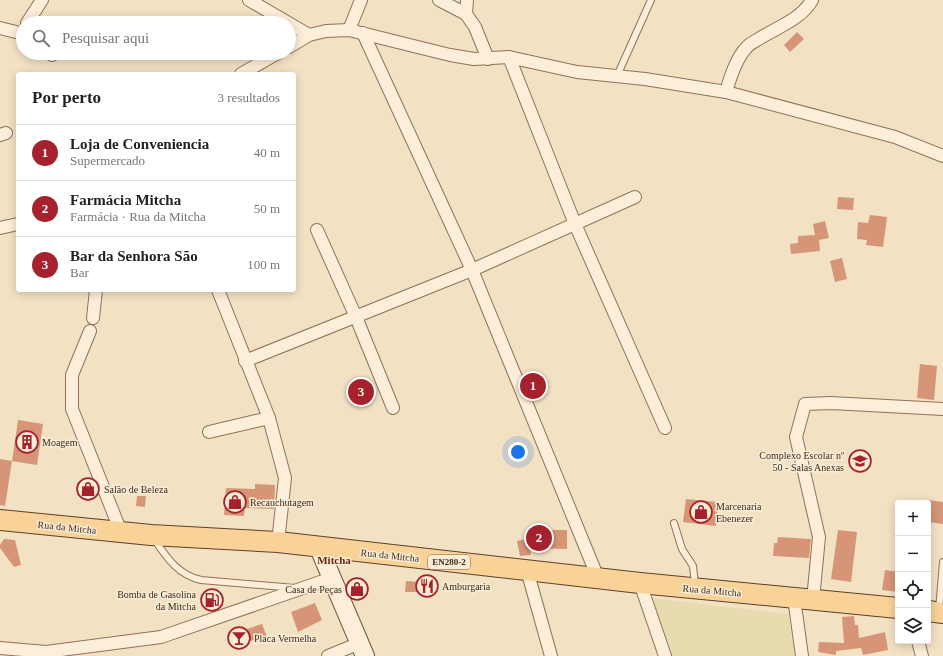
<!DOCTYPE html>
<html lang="pt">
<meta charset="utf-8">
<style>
:root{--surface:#fff;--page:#f6f6f6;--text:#222;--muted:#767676;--line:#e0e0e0;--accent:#a5212d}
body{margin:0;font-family:"Times New Roman",serif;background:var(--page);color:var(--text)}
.controls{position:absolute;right:12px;bottom:12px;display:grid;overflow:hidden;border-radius:4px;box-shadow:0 2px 10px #0003}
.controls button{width:36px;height:36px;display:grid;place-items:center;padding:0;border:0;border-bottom:1px solid var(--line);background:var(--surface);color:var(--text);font:20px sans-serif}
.you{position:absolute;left:518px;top:452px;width:14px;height:14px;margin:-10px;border:3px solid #fff;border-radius:50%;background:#1a73e8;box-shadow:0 0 0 6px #1a73e833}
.badge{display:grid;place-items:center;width:26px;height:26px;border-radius:50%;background:var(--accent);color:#fff;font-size:13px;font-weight:700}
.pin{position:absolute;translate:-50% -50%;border:2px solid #fff;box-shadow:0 1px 4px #0006}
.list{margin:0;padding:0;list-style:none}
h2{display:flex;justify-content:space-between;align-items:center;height:52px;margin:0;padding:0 16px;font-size:17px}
h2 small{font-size:13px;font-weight:400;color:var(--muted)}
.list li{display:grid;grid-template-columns:26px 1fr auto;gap:12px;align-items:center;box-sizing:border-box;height:56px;padding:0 16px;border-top:1px solid var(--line)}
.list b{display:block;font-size:15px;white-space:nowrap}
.list p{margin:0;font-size:13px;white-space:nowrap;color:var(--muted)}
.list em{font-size:13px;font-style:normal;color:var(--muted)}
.icon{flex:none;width:22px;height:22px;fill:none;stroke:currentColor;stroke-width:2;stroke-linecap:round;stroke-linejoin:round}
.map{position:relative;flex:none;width:943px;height:656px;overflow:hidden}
.search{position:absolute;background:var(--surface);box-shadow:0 2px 10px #0003;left:16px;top:16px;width:280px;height:44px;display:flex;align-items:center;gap:10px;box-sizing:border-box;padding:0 14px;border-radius:22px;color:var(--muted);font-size:15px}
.panel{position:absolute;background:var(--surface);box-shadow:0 2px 10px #0003;left:16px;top:72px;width:280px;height:220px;border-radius:4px}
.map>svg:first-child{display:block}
.farmland{fill:#e9dbb0}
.building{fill:#d59576}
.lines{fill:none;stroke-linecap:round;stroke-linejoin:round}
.lane-casing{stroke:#907158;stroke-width:8}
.street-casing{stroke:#907158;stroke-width:14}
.secondary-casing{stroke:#71523b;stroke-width:20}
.primary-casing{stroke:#5d3f2c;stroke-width:22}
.lane{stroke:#fceed8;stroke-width:6}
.street{stroke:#fceed8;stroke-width:12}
.secondary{stroke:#fceed8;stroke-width:18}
.primary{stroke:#f9d298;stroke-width:20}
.labels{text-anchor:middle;stroke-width:3;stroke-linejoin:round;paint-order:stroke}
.shield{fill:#f9ebd4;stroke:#766454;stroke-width:1}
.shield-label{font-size:9px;font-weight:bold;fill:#3e2a1d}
.poi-label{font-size:10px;fill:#3e2a1d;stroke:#f9ebd4;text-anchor:start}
.street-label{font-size:10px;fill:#3e2a1d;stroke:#f9ebd4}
.neighbourhood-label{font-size:11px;font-weight:bold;fill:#6f2318;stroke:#f9ebd4}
</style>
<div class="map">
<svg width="943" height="656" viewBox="0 0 943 656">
<rect width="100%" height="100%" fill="#f3e1c4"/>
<polygon class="farmland" points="652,598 788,614 795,656 673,656"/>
<g class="building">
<polygon points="797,32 804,39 790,52 784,45"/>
<polygon points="838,197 854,198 853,210 837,209"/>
<polygon points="870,215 887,217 883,247 866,245 867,240 857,239 858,222 868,223"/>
<polygon points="825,221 829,238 819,240 820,251 791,254 790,244 798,243 798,236 815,235 813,224"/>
<polygon points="842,258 847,279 835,282 830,261"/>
<polygon points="920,364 937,366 934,400 917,398"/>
<polygon points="365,378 373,400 356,406 349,383"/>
<polygon points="532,379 534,382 539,380 542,388 531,394 526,383"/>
<polygon points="18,420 43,424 37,465 12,461"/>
<polygon points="0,459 12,461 5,506 0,505"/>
<polygon points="91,478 98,495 87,501 77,483"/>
<polygon points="255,484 275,485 274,509 245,508 244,516 224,515 226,488 255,489"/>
<polygon points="137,496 146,496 145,507 136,506"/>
<polygon points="686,499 718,502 716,526 683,522"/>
<polygon points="928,500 943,502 943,524 928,522"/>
<polygon points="536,530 567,530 567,549 530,548 531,555 520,556 517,541 536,537"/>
<polygon points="838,530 857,532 851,582 831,579"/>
<polygon points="778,537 811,539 809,558 773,556 774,543 777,543"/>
<polygon points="4,539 15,540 21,565 14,567 0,548 0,545"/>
<polygon points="885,570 898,572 898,592 882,590"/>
<polygon points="363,580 365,597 352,598 349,581"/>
<polygon points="406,581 420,582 418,592 405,592"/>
<polygon points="315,603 322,620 298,632 291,612"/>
<polygon points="854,616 855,625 858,625 859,638 885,632 888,650 863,655 861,648 836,651 836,655 818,652 819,642 844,643 842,617"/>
<polygon points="262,624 267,637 233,645 231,634"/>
</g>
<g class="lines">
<g class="lane-casing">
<g id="lane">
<polyline points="617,76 651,0"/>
<polyline points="674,523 682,549 693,566 695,585"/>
<path d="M 154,539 C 167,558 178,575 201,580 L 295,588"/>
<polyline points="939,610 943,562"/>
</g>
</g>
<g class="street-casing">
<g id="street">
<polyline points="249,0 309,35"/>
<polyline points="439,0 466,14 475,27 488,59"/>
<polyline points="466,14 467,0"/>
<polyline points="27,23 42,0"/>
<polyline points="0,28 20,33 23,35"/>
<polyline points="349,30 361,0"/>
<polyline points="363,33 472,270 598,578"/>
<polyline points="289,47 309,35 326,31 349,30 450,55 474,59 509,57 577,72 645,79 726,92 895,137 943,156"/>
<polyline points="49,53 52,55"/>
<polyline points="509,57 575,224 665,428"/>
<polyline points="241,74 278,53"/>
<path d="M 726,92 C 730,78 736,58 747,47 C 749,44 754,42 757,40 C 775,28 801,20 812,0"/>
<polyline points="0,135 6,133"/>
<polyline points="0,228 18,224"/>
<polyline points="317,230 356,317 393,408"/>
<polyline points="218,290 269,418 285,478 278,542"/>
<polyline points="93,318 96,290"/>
<polyline points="90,331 72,375 72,409 121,532"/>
<polyline points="245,361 472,270 635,197"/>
<polyline points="209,432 269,418"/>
<polyline points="527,570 551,656"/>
<polyline points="640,583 665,656"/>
<polyline points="794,598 802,656"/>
<polyline points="813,600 819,537 796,437 805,404 831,403 943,409"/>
<polyline points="918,641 922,656"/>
<polyline points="0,648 46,652 161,637 332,578"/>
<polyline points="328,656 360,643"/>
</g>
</g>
<g class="secondary-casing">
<polyline id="secondary" points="319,548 365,656"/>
</g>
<g class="primary-casing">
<g id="primary">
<polyline points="0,520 151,535 278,542 640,583 898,608"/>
<polyline points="928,611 943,613"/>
</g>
</g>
<use href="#lane" class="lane"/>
<use href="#street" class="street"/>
<use href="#secondary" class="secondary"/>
<use href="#primary" class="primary"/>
</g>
<defs>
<g id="building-ring" transform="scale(1.15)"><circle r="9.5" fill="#f9ebd4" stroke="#a5212d" stroke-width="1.5"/><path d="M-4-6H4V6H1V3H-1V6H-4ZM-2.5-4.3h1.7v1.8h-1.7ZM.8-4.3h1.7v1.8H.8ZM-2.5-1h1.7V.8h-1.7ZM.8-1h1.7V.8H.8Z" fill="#a5212d"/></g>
<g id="school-ring" transform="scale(1.15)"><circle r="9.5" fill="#f9ebd4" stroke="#a5212d" stroke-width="1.5"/><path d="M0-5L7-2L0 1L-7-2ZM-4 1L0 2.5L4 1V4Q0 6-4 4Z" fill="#a5212d"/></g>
<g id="shop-ring" transform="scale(1.15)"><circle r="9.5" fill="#f9ebd4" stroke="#a5212d" stroke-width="1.5"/><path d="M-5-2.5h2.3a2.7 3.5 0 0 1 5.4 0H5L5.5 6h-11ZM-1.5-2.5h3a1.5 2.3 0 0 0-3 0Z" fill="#a5212d"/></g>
<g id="restaurant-ring" transform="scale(1.15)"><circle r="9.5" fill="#f9ebd4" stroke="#a5212d" stroke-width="1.5"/><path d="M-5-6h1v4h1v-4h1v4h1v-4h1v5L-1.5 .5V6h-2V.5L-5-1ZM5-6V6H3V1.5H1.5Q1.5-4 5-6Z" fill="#a5212d"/></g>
<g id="fuel-ring" transform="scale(1.15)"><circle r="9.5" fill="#f9ebd4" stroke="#a5212d" stroke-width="1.5"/><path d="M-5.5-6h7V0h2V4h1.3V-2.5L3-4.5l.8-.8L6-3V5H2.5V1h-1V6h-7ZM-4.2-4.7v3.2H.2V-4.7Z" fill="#a5212d"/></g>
<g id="bar-ring" transform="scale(1.15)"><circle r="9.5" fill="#f9ebd4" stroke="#a5212d" stroke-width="1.5"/><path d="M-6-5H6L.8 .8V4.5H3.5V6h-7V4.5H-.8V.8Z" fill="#a5212d"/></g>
</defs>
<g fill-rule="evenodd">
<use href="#building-ring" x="27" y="442"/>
<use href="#school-ring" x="860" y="461"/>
<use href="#shop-ring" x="88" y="489"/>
<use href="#shop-ring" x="235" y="502"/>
<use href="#shop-ring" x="701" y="512"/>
<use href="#restaurant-ring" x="427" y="586"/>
<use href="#shop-ring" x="357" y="589"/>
<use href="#fuel-ring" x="212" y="600"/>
<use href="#bar-ring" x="239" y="638"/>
</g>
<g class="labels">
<rect class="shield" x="428" y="555" width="42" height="14" rx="3"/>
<g class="shield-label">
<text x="449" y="565">EN280-2</text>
</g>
<g class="poi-label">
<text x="42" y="446">Moagem</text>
<text x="844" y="459" text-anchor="end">Complexo Escolar nº<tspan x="844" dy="12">50 - Salas Anexas</tspan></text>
<text x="104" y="493">Salão de Beleza</text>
<text x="250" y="506">Recauchutagem</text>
<text x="716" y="510">Marcenaria<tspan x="716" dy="12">Ebenezer</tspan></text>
<text x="442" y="590">Amburgaria</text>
<text x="342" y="593" text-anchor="end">Casa de Peças</text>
<text x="196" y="598" text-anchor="end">Bomba de Gasolina<tspan x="196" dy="12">da Mitcha</tspan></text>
<text x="254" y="642">Placa Vermelha</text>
</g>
<g class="street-label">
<text transform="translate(67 527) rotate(6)" y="4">Rua da Mitcha</text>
<text transform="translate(390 555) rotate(6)" y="4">Rua da Mitcha</text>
<text transform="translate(712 590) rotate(5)" y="4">Rua da Mitcha</text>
</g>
<g class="neighbourhood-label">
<text x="334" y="564">Mitcha</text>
</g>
</g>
</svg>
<div class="controls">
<button>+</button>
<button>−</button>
<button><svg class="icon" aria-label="locate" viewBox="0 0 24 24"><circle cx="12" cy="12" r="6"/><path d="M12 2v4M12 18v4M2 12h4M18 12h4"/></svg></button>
<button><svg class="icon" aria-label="layers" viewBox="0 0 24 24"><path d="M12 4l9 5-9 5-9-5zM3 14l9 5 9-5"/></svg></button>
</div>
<div class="you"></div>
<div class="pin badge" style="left:533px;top:386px">1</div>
<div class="pin badge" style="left:539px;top:538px">2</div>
<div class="pin badge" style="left:361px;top:392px">3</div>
<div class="search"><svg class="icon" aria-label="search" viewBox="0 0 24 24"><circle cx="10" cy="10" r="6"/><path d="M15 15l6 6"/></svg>Pesquisar aqui</div>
<section class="panel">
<h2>Por perto<small>3 resultados</small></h2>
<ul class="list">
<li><span class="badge">1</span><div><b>Loja de Conveniencia</b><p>Supermercado</p></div><em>40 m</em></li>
<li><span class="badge">2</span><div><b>Farmácia Mitcha</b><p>Farmácia · Rua da Mitcha</p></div><em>50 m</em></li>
<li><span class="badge">3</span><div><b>Bar da Senhora São</b><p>Bar</p></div><em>100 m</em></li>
</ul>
</section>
</div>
